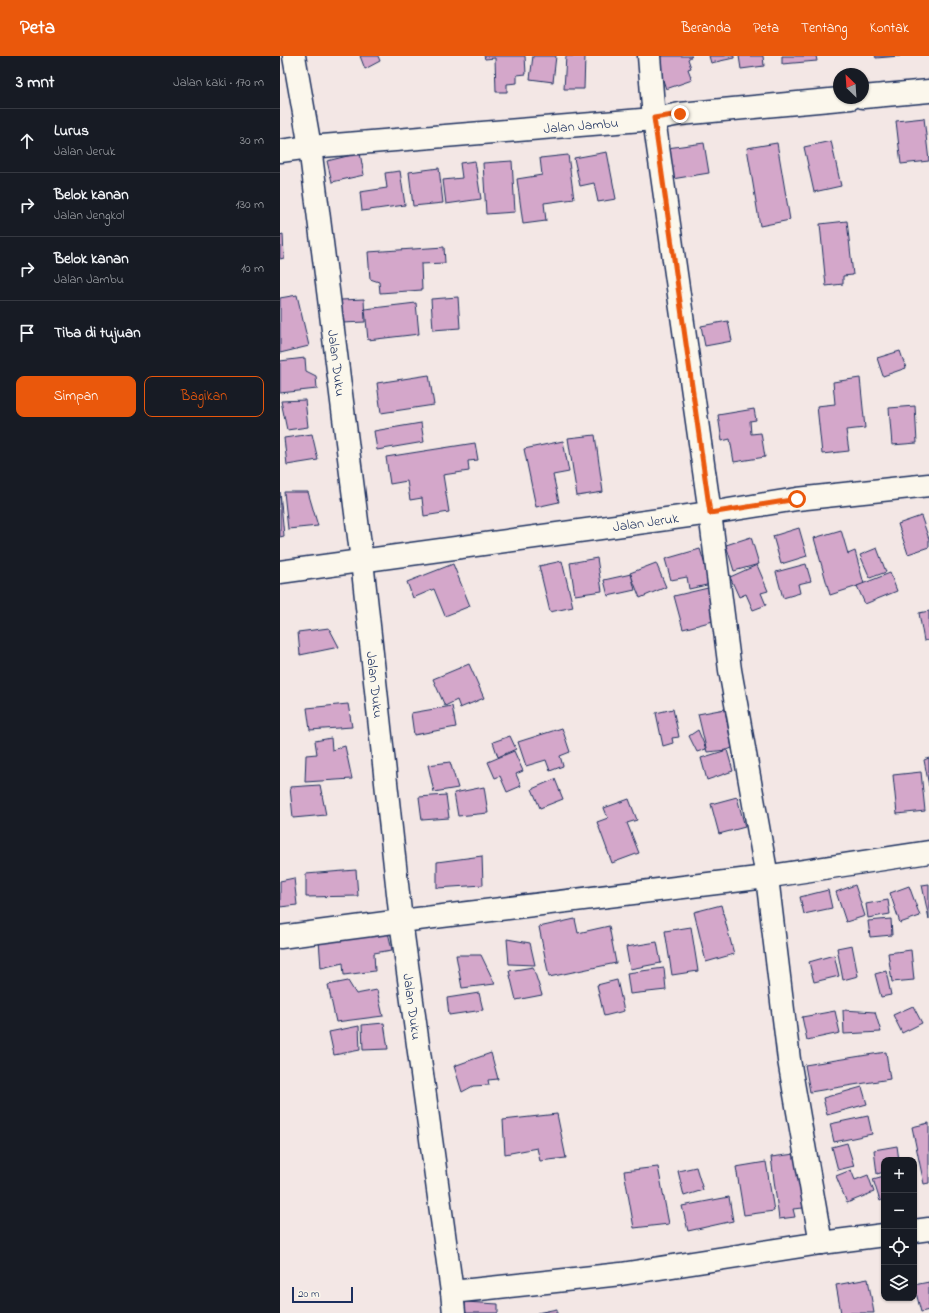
<!DOCTYPE html>
<html lang="id">
<meta charset="utf-8">
<style>
:root{--surface:#171b24;--page:#20242c;--text:#f1f3f6;--muted:#9ea1a6;--line:#363941;--accent:#ea580c}
body{margin:0;font-family:"Indie Flower",sans-serif;background:var(--page);color:var(--text)}
.controls{position:absolute;right:12px;bottom:12px;display:grid;overflow:hidden;border-radius:8px;box-shadow:0 1px 3px #0004}
.controls button{width:36px;height:36px;display:grid;place-items:center;padding:0;border:0;border-bottom:1px solid var(--line);background:var(--surface);color:var(--text);font:20px sans-serif}
.compass{position:absolute;left:553px;top:12px;width:36px;height:36px;border-radius:50%;background:var(--surface);box-shadow:0 1px 3px #0004;rotate:335deg}
.scale{position:absolute;left:12px;bottom:10px;width:61px;box-sizing:border-box;padding-left:4px;border:2px solid #1b2f5e;border-top:0;font-size:11px;line-height:14px;white-space:nowrap;color:#1b2f5e;-webkit-text-stroke:3px #fbf7ec;paint-order:stroke}
.stop{position:absolute;width:12px;height:12px;margin:-9px;border:3px solid #ea580c;border-radius:50%;background:#fff}
.stop.end{background:#ea580c;border-color:#fff;box-shadow:0 1px 4px #0008}
.list{margin:0;padding:0;list-style:none}
h2{display:flex;justify-content:space-between;align-items:center;height:52px;margin:0;padding:0 16px;font-size:17px}
h2 small{font-size:13px;font-weight:400;color:var(--muted)}
.list li{display:grid;grid-template-columns:26px 1fr auto;gap:12px;align-items:center;box-sizing:border-box;height:64px;padding:0 16px;border-top:1px solid var(--line)}
.list b{display:block;font-size:15px;white-space:nowrap}
.list p{margin:0;font-size:13px;white-space:nowrap;color:var(--muted)}
.list em{font-size:13px;font-style:normal;color:var(--muted)}
.actions{display:flex;gap:8px;padding:12px 16px}
.actions a{flex:1;padding:9px 0;border:1px solid var(--accent);border-radius:8px;text-align:center;font-size:14px;color:var(--accent)}
.actions .main{background:var(--accent);color:#fff}
.icon{flex:none;width:22px;height:22px;fill:none;stroke:currentColor;stroke-width:2;stroke-linecap:round;stroke-linejoin:round}
.map{position:relative;flex:none;width:649px;height:1257px;overflow:hidden}
header{display:flex;align-items:center;gap:24px;box-sizing:border-box;height:56px;padding:0 20px;background:var(--accent);color:#fff}
header strong{font-size:19px}
nav{display:flex;gap:22px;margin-inline-start:auto;font-size:14px}
main{display:flex}
aside{flex:1;background:var(--surface)}
.map>svg:first-child{display:block}
.building{fill:#d4a7ca;stroke:#1b2f5e}
.lines{fill:none;stroke-linecap:round;stroke-linejoin:round}
.minor-casing{stroke:#1b2f5e;stroke-width:25}
.minor{stroke:#fbf7ec;stroke-width:22}
.route{stroke:#ea580c;stroke-width:5}
.labels{text-anchor:middle;stroke-width:4;stroke-linejoin:round;paint-order:stroke}
.street-label{font-size:14px;fill:#1b2f5e;stroke:#fbf7ec}
</style>
<header>
<strong>Peta</strong>
<nav><a>Beranda</a><a>Peta</a><a>Tentang</a><a>Kontak</a></nav>
</header>
<main>
<aside>
<h2>3 mnt<small>Jalan kaki · 170 m</small></h2>
<ul class="list">
<li><svg class="icon" aria-label="ahead" viewBox="0 0 24 24"><path d="M12 20V5M6 11l6-6 6 6"/></svg><div><b>Lurus</b><p>Jalan Jeruk</p></div><em>30 m</em></li>
<li><svg class="icon" aria-label="right" viewBox="0 0 24 24"><path d="M7 20v-9h11M14 6l5 5-5 5"/></svg><div><b>Belok kanan</b><p>Jalan Jengkol</p></div><em>130 m</em></li>
<li><svg class="icon" aria-label="right" viewBox="0 0 24 24"><path d="M7 20v-9h11M14 6l5 5-5 5"/></svg><div><b>Belok kanan</b><p>Jalan Jambu</p></div><em>10 m</em></li>
<li><svg class="icon" aria-label="arrive" viewBox="0 0 24 24"><path d="M6 21V4h12l-3 4 3 4H6"/></svg><div><b>Tiba di tujuan</b></div></li>
</ul>
<div class="actions"><a class="main">Simpan</a><a>Bagikan</a></div>
</aside>
<div class="map">
<svg width="649" height="1257" viewBox="0 0 649 1257">
<rect width="100%" height="100%" fill="#f3e7e5"/>
<filter id="ink" filterUnits="userSpaceOnUse"><feTurbulence type="fractalNoise" baseFrequency=".025" numOctaves="2"/><feDisplacementMap in="SourceGraphic" scale="8" xChannelSelector="R" yChannelSelector="G"/><feConvolveMatrix kernelMatrix="1 2 1 2 8 2 1 2 1" color-interpolation-filters="sRGB"/></filter>
<g filter="url(#ink)">
<g class="building">
<polygon points="80,0 98,0 100,5 85,13"/>
<polygon points="204,0 245,0 246,18 237,19 237,27 227,28 227,36 216,36 215,2 205,3"/>
<polygon points="253,0 276,0 273,26 250,23"/>
<polygon points="286,0 305,0 304,33 284,33"/>
<polygon points="375,0 412,0 408,3 411,12 408,13 412,24 386,33"/>
<polygon points="429,0 454,0 454,2 431,7"/>
<polygon points="459,0 483,0 484,10 461,13"/>
<polygon points="502,0 536,0 537,5 502,8"/>
<polygon points="595,0 620,0 596,2"/>
<polygon points="644,62 649,105 621,108 616,65"/>
<polygon points="551,85 561,130 534,136 524,91"/>
<polygon points="424,87 429,117 392,123 387,92"/>
<polygon points="497,87 510,164 480,170 467,92"/>
<polygon points="327,96 336,143 318,146 314,127 300,130 294,102"/>
<polygon points="80,97 84,119 52,126 47,105"/>
<polygon points="288,99 294,143 264,147 266,165 243,168 237,123 262,119 260,102"/>
<polygon points="195,105 201,143 166,148 163,124 182,122 180,107"/>
<polygon points="232,105 235,156 206,158 203,107"/>
<polygon points="159,112 163,147 133,150 129,116"/>
<polygon points="120,115 125,149 82,155 80,136 107,132 105,117"/>
<polygon points="567,165 573,219 563,220 563,228 546,230 540,168"/>
<polygon points="3,178 4,202 0,203 0,179"/>
<polygon points="164,191 165,207 141,208 142,234 100,237 99,226 90,223 88,196"/>
<polygon points="17,239 29,290 0,297 0,242"/>
<polygon points="178,241 180,272 153,274 151,243"/>
<polygon points="84,243 85,266 62,267 61,244"/>
<polygon points="136,247 139,278 88,284 85,253"/>
<polygon points="448,265 452,285 425,290 421,270"/>
<polygon points="620,295 626,312 603,320 597,302"/>
<polygon points="25,302 26,315 36,320 37,333 0,337 0,305"/>
<polygon points="149,319 154,349 101,357 97,327"/>
<polygon points="580,322 585,372 566,374 569,395 542,398 537,350 555,348 553,326"/>
<polygon points="25,344 28,371 7,374 1,345"/>
<polygon points="635,350 637,387 612,389 609,352"/>
<polygon points="474,353 476,364 470,365 471,378 481,377 485,401 454,406 450,383 442,385 438,359"/>
<polygon points="141,367 144,386 97,394 94,375"/>
<polygon points="32,378 38,404 7,409 4,382"/>
<polygon points="315,379 323,436 297,440 288,382"/>
<polygon points="283,385 289,416 273,419 279,446 256,451 244,393"/>
<polygon points="195,387 198,404 188,405 189,415 163,419 169,456 144,460 142,442 130,444 127,425 110,428 106,401"/>
<polygon points="0,436 4,480 0,481"/>
<polygon points="4,436 28,436 38,470 8,473"/>
<polygon points="641,460 649,483 649,491 628,498 618,468"/>
<polygon points="519,472 527,500 501,508 493,480"/>
<polygon points="561,474 568,498 575,495 584,528 550,539 534,482"/>
<polygon points="471,481 479,508 454,515 446,489"/>
<polygon points="597,492 606,516 590,522 580,499"/>
<polygon points="420,493 431,528 409,533 407,521 391,524 385,503"/>
<polygon points="317,502 322,535 295,539 290,507"/>
<polygon points="282,505 293,551 270,556 259,510"/>
<polygon points="376,507 386,531 360,542 350,517"/>
<polygon points="173,508 190,550 165,560 154,533 133,542 127,526"/>
<polygon points="526,508 531,525 518,528 520,537 503,542 496,516"/>
<polygon points="477,509 488,535 481,537 486,549 473,554 466,538 459,541 450,521"/>
<polygon points="610,517 617,535 585,548 577,530"/>
<polygon points="351,518 355,534 328,540 324,524"/>
<polygon points="428,532 437,564 403,573 394,540"/>
<polygon points="649,555 649,584 644,585 639,557"/>
<polygon points="49,572 59,591 20,599 18,576"/>
<polygon points="189,608 204,642 180,652 177,644 165,650 153,623"/>
<polygon points="68,648 72,671 30,674 27,652"/>
<polygon points="172,650 176,671 134,679 131,657"/>
<polygon points="393,653 399,681 392,682 393,687 383,690 376,657"/>
<polygon points="445,653 452,692 447,694 427,696 418,658"/>
<polygon points="282,672 290,696 280,700 283,710 270,715 266,704 246,710 238,686"/>
<polygon points="418,674 426,693 417,696 409,680"/>
<polygon points="230,680 236,693 218,701 213,686"/>
<polygon points="51,682 52,694 65,690 72,723 25,726 26,699 37,698 35,685"/>
<polygon points="447,694 453,715 427,724 421,702"/>
<polygon points="234,695 243,715 236,718 241,730 227,736 220,720 215,722 208,706"/>
<polygon points="649,702 649,730 644,704"/>
<polygon points="170,706 178,732 154,736 148,709"/>
<polygon points="641,716 645,755 617,758 613,719"/>
<polygon points="275,723 283,743 260,752 252,733"/>
<polygon points="40,729 46,759 13,762 10,731"/>
<polygon points="204,731 208,757 178,760 174,737"/>
<polygon points="166,739 169,762 142,764 139,741"/>
<polygon points="457,741 465,771 439,778 431,748"/>
<polygon points="349,743 357,764 347,767 359,797 332,807 317,766 328,762 324,752"/>
<polygon points="202,800 203,829 157,832 157,806"/>
<polygon points="76,814 78,840 26,841 26,818"/>
<polygon points="14,822 17,849 0,851 0,825"/>
<polygon points="649,828 649,863 642,829"/>
<polygon points="575,829 585,860 566,866 556,836"/>
<polygon points="629,830 640,860 620,867 610,837"/>
<polygon points="548,834 552,852 524,858 520,841"/>
<polygon points="608,844 610,858 588,862 586,848"/>
<polygon points="441,849 454,898 426,906 414,856"/>
<polygon points="295,863 298,877 329,870 336,907 269,921 259,871"/>
<polygon points="611,863 612,879 590,881 588,865"/>
<polygon points="411,871 418,915 392,919 385,875"/>
<polygon points="108,876 112,894 94,897 95,915 64,919 63,907 41,912 39,884"/>
<polygon points="227,883 250,887 255,909 229,908"/>
<polygon points="377,886 381,907 350,913 346,891"/>
<polygon points="572,889 578,920 563,924 557,892"/>
<polygon points="631,894 634,924 612,926 608,897"/>
<polygon points="176,899 201,899 215,928 182,932"/>
<polygon points="554,899 559,920 534,926 529,906"/>
<polygon points="253,911 262,939 236,944 229,915"/>
<polygon points="384,912 386,934 350,938 347,917"/>
<polygon points="606,915 611,939 601,941 595,918"/>
<polygon points="337,924 344,955 324,960 317,929"/>
<polygon points="68,925 76,938 97,934 103,960 56,966 48,929"/>
<polygon points="199,937 203,954 169,959 167,942"/>
<polygon points="633,950 642,967 622,977 613,959"/>
<polygon points="563,954 595,956 601,976 564,978"/>
<polygon points="555,955 560,977 527,984 522,961"/>
<polygon points="104,967 108,993 83,994 82,969"/>
<polygon points="79,970 80,994 54,999 49,976"/>
<polygon points="606,996 610,1023 530,1036 525,1009"/>
<polygon points="211,997 218,1023 208,1024 209,1029 193,1030 182,1036 174,1010"/>
<polygon points="582,1031 587,1048 547,1059 543,1042"/>
<polygon points="277,1058 286,1102 260,1105 257,1092 225,1098 223,1064"/>
<polygon points="588,1060 592,1078 554,1086 550,1068"/>
<polygon points="649,1067 649,1127 644,1128 632,1071"/>
<polygon points="567,1087 574,1110 558,1114 552,1091"/>
<polygon points="617,1090 619,1104 604,1104 604,1116 597,1118 594,1094"/>
<polygon points="515,1098 523,1152 513,1153 515,1161 499,1163 491,1101"/>
<polygon points="486,1106 494,1155 464,1159 456,1111"/>
<polygon points="378,1111 389,1168 354,1172 344,1115"/>
<polygon points="416,1111 423,1134 404,1140 398,1115"/>
<polygon points="571,1114 575,1124 588,1119 594,1136 567,1147 556,1120"/>
<polygon points="604,1120 604,1143 600,1145 593,1123"/>
<polygon points="449,1141 453,1165 408,1175 402,1150"/>
<polygon points="588,1223 594,1257 561,1257 556,1229"/>
<polygon points="649,1226 649,1254 641,1256 634,1229"/>
<polygon points="185,1246 218,1248 218,1257 185,1257"/>
<polygon points="277,1253 277,1257 257,1257"/>
</g>
<g class="lines">
<g class="minor-casing">
<g id="minor">
<path id="s1" d="M 14,0 L 30,91 L 82,505 L 121,865 L 172,1236 L 174,1257"/>
<polyline points="369,0 374,63 430,457 450,614 487,821 509,1004 541,1187"/>
<polyline points="583,41 649,35"/>
<path id="s2" d="M 0,95 L 30,91 L 374,63 L 400,58 L 571,42"/>
<path id="s3" d="M 0,516 L 430,457 L 517,443 L 649,429"/>
<polyline points="0,881 121,865 478,822 649,796"/>
<polyline points="634,1175 649,1173"/>
<polyline points="172,1236 341,1218 541,1187 604,1179"/>
</g>
</g>
<use href="#minor" class="minor"/>
</g>
</g>
<g class="lines" filter="url(#ink)">
<polyline class="route" points="400,58 374,62 430,457 517,443"/>
</g>
<g class="labels">
<g class="street-label">
<text dy="5" stroke="none"><textPath href="#s2" startOffset="302">Jalan Jambu</textPath></text>
<text dy="5" stroke="none"><textPath href="#s1" startOffset="310">Jalan Duku</textPath></text>
<text dy="5" stroke="none"><textPath href="#s3" startOffset="369">Jalan Jeruk</textPath></text>
<text dy="5" stroke="none"><textPath href="#s1" startOffset="634">Jalan Duku</textPath></text>
<text dy="5" stroke="none"><textPath href="#s1" startOffset="958">Jalan Duku</textPath></text>
</g>
</g>
</svg>
<div class="controls">
<button>+</button>
<button>−</button>
<button><svg class="icon" aria-label="locate" viewBox="0 0 24 24"><circle cx="12" cy="12" r="6"/><path d="M12 2v4M12 18v4M2 12h4M18 12h4"/></svg></button>
<button><svg class="icon" aria-label="layers" viewBox="0 0 24 24"><path d="M12 4l9 5-9 5-9-5zM3 14l9 5 9-5"/></svg></button>
</div>
<svg class="compass" viewBox="-18 -18 36 36"><path d="M0-13l5 13h-10z" fill="#e53935"/><path d="M0 13l5-13h-10z" fill="#9ea1a6"/></svg>
<div class="scale">20 m</div>
<div class="stop" style="left:517px;top:443px"></div>
<div class="stop end" style="left:400px;top:58px"></div>
</div>
</main>
